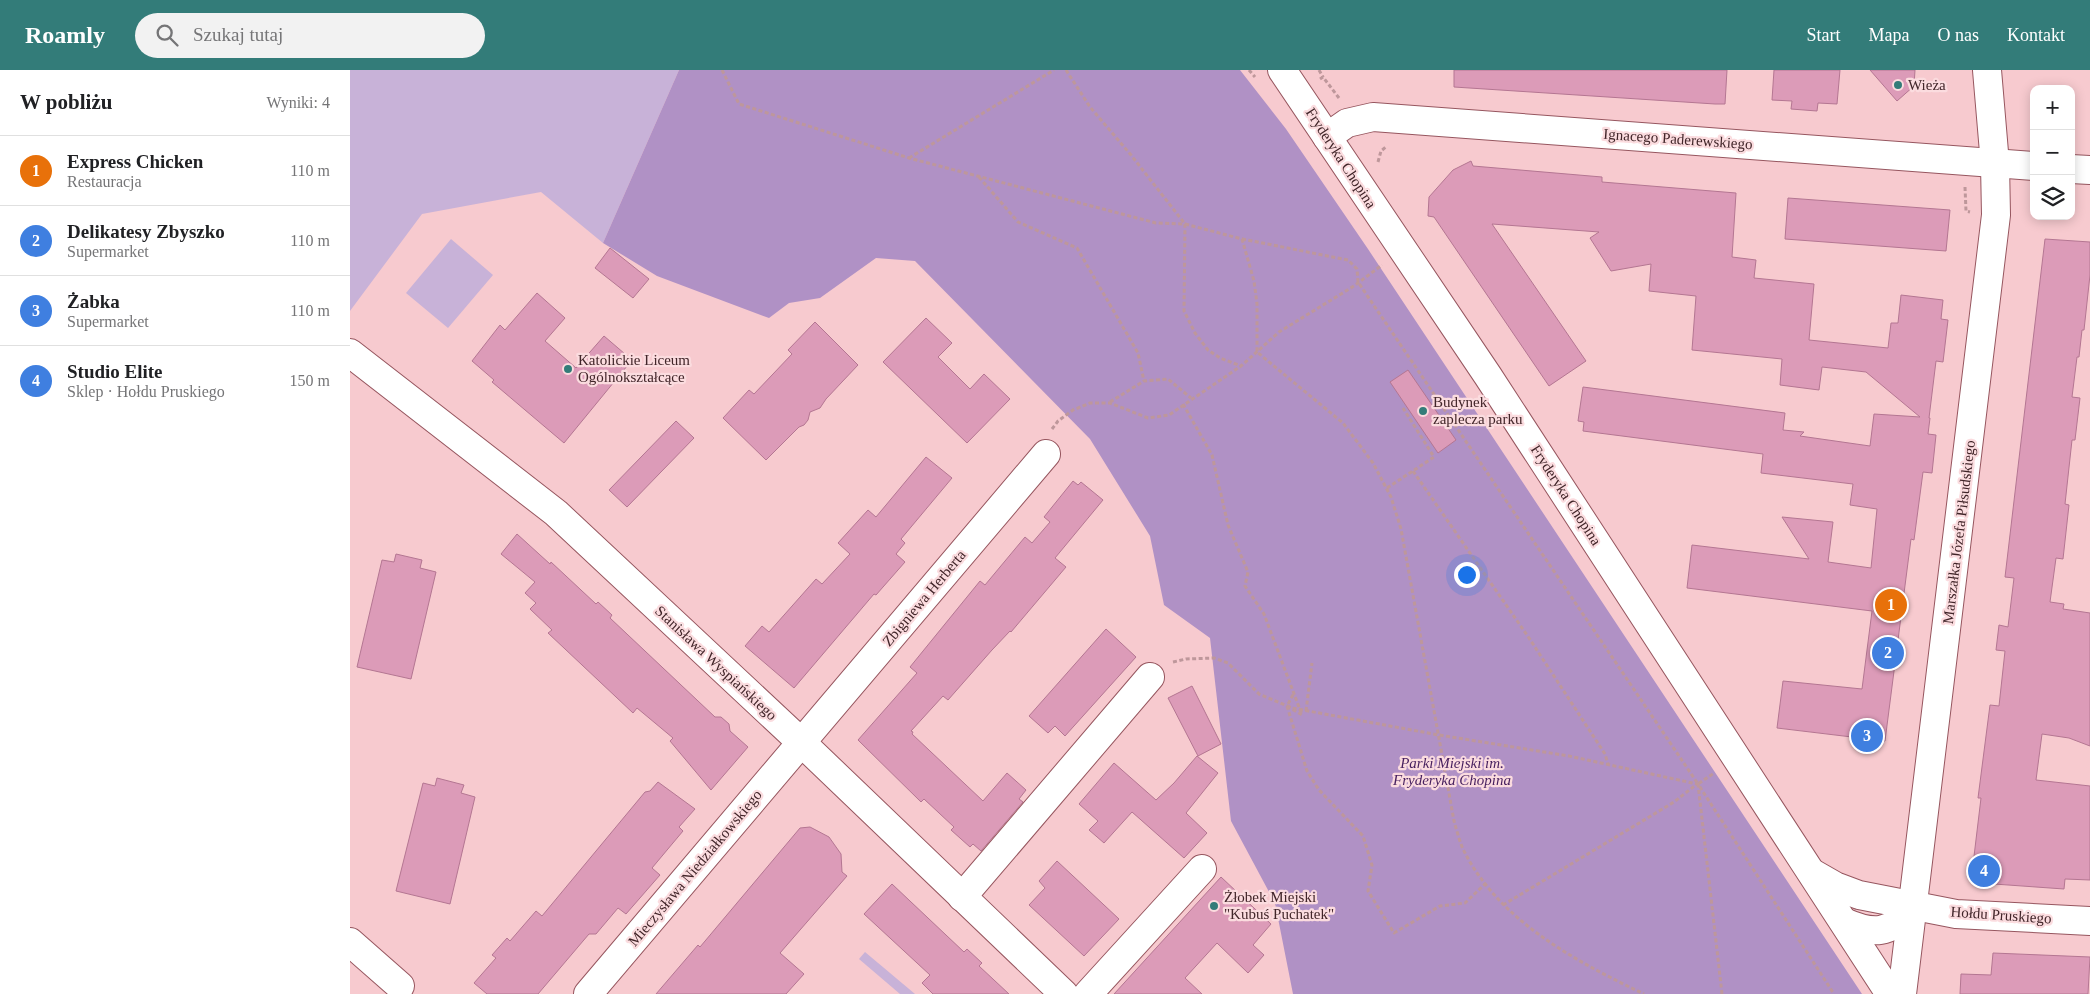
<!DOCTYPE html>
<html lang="pl">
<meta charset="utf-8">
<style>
:root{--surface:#fff;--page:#f2f2f2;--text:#202124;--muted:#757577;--line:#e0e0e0;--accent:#337c79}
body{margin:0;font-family:"Times New Roman",serif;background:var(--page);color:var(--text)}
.controls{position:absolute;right:15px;top:15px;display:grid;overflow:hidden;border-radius:10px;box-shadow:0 2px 12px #0003}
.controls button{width:45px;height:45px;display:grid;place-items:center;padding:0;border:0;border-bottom:1px solid var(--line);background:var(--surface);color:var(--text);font:25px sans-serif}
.you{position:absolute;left:1116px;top:504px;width:18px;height:18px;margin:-12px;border:4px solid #fff;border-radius:50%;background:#1a73e8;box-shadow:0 0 0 8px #1a73e833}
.badge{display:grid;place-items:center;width:32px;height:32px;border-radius:50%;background:var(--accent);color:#fff;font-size:16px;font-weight:700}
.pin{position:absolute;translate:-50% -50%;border:2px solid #fff;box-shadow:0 1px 5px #0006}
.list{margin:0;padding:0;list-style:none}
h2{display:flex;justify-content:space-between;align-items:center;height:65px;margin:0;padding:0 20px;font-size:21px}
h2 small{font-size:16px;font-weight:400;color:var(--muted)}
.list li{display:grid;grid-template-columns:32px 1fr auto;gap:15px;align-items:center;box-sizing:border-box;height:70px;padding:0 20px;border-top:1px solid var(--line)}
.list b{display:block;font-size:19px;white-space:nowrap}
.list p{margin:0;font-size:16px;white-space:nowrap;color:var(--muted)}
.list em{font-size:16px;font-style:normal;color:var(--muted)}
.icon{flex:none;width:28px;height:28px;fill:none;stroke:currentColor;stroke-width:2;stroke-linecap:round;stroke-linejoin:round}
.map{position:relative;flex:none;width:1740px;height:924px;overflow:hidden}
header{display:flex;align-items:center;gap:30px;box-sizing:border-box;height:70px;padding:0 25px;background:var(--accent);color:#fff}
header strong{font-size:24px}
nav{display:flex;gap:28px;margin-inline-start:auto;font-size:18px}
.search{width:350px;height:45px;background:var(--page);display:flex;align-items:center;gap:12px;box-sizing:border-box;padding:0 18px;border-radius:28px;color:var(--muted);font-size:19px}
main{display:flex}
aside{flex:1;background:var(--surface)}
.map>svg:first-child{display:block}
.green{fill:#c8b2d8}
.forest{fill:#b091c5}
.building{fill:#dc9bb8;stroke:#b47692}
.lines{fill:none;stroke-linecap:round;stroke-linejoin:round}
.minor-casing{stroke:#96565f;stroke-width:30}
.path{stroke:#be979b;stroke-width:3;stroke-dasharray:4 2.5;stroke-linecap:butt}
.minor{stroke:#fff;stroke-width:28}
.poi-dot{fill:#337c79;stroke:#fbdcdf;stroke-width:2}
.labels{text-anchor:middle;stroke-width:4.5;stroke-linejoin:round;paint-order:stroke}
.poi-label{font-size:15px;fill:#412529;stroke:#fbdcdf;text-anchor:start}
.street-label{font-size:15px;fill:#412529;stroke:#fbdcdf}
.park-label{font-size:15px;font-style:italic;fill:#471f5e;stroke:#fbdcdf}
</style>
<header>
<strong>Roamly</strong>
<div class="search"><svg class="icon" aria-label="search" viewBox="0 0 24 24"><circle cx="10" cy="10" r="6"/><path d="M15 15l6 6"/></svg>Szukaj tutaj</div>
<nav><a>Start</a><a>Mapa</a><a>O nas</a><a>Kontakt</a></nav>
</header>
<main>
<aside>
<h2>W pobliżu<small>Wyniki: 4</small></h2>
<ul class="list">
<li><span class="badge" style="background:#e8710a">1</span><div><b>Express Chicken</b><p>Restauracja</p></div><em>110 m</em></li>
<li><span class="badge" style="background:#3f7fe0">2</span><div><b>Delikatesy Zbyszko</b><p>Supermarket</p></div><em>110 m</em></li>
<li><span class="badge" style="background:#3f7fe0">3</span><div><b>Żabka</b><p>Supermarket</p></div><em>110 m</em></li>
<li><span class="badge" style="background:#3f7fe0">4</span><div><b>Studio Elite</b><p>Sklep · Hołdu Pruskiego</p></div><em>150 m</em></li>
</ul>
</aside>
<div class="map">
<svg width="1740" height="924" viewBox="0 0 1740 924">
<rect width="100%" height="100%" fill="#f7cacf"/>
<g class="green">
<polygon points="0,0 329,0 253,173 191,122 72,144 0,241"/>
<polygon points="101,169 143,205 98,258 56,223"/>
<polygon points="515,882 565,924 550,924 509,889"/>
</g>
<polygon class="forest" points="329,0 890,0 936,59 1018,179 1512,924 943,924 925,833 881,751 860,568 814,535 800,466 740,369 565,191 526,188 470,228 439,233 419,248 307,206 253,173"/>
<g class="building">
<polygon points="1104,0 1377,0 1375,34 1365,34 1104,17"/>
<polygon points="1424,0 1490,0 1487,34 1468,33 1467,41 1441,39 1442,31 1422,30"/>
<polygon points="1520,0 1565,0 1564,16 1547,31"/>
<polygon points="1121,91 1123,96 1252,107 1252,112 1386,123 1382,187 1406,190 1404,208 1464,214 1459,270 1538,278 1541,253 1548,253 1551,225 1593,230 1591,249 1598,250 1593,292 1586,291 1579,348 1580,348 1578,364 1586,365 1582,403 1573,402 1564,470 1561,469 1535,671 1427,658 1433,611 1512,619 1522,541 1337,518 1342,475 1459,489 1432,447 1483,452 1478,492 1521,498 1527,439 1500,435 1503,414 1411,403 1413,384 1233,361 1234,352 1228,351 1233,317 1435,343 1433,360 1454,362 1450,366 1520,376 1524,344 1570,347 1516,302 1472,297 1469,320 1430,315 1432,289 1342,280 1346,226 1299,221 1301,194 1261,201 1240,168 1249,162 1142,154 1236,291 1199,316 1084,147 1078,146 1079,127 1103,100"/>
<polygon points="1438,128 1600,140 1596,181 1435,169"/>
<polygon points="1695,169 1740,172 1740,205 1734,260 1732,260 1729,287 1727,287 1722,327 1730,328 1725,370 1722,370 1715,434 1719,435 1713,489 1706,488 1700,532 1714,534 1713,539 1740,543 1740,676 1719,668 1692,664 1686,710 1740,716 1740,810 1715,809 1714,819 1630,813 1622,803 1631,728 1628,728 1640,635 1649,636 1655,581 1646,580 1649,555 1658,557 1664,508 1655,507"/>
<polygon points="260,178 299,209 283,228 245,198"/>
<polygon points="187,223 215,248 195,271 226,298 254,266 282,290 214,373 142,312 144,310 122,291 150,255 155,260"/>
<polygon points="576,248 602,273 588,287 620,319 634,304 660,329 617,373 533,292"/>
<polygon points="465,252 508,295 476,329 470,338 460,342 458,350 454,355 449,357 416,390 373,348 399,320 404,324 442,284 438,280"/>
<polygon points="1058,300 1106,370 1088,383 1040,312"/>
<polygon points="326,351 344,368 277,437 259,420"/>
<polygon points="576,387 602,408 551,469 555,473 546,484 555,492 526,525 524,524 444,618 395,576 412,556 419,562 466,509 472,514 500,484 488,473 518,440 526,447"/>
<polygon points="723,411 728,415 731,412 753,430 705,488 716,497 661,562 660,561 642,580 598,630 593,626 561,661 563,662 562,664 633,731 657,703 676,720 669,729 673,732 631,781 623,774 620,777 601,760 604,757 574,729 571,732 508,670 567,603 560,597 630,511 635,515 675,467 682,473 700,452 694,447"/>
<polygon points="167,464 200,494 201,492 246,534 248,532 262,545 260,548 365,647 371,647 379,654 380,661 398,677 361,720 320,671 323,668 287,638 283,643 198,563 202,560 180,539 186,533 175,523 185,512 151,484"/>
<polygon points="46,484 72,490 70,498 86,502 61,609 7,597 32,490 44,492"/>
<polygon points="756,559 786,587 715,666 705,656 698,663 679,646"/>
<polygon points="842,616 871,674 848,686 818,628"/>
<polygon points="847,686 868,703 836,743 857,763 834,788 782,742 754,773 739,760 748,751 729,734 764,693 806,730 824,713"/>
<polygon points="87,708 114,715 111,723 125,727 100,834 46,821 73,713 85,716"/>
<polygon points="308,712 345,739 329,757 333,761 302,798 310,805 276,844 268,838 246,864 239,864 188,924 137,924 124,913 146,888 142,885 157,868 160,871 186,841 192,846 295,722 300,721"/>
<polygon points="460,757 479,767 491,784 492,802 497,806 430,883 454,904 436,924 306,924 348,875 350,877 450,758"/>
<polygon points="707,791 769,849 734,886 679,835 695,818 689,811"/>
<polygon points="871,807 921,854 903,875 914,885 898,903 867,873 835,908 852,924 764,924"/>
<polygon points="542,814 614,882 617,879 632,893 629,896 659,924 583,924 572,913 580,905 514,844"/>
<polygon points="1643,883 1740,887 1738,924 1610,924 1611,904 1641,905"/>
</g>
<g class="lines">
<g class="minor-casing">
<g id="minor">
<polyline points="932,0 1138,306 1540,924"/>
<polyline points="977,67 997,53 1023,47 1684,96"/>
<polyline points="1721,99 1740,100"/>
<polyline points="0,283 206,443 452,673 714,924"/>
<polyline points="1464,804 1485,816 1509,825 1606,844 1740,851"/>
<polyline points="612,827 800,607"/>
<path d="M 1494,852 C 1524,865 1539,864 1562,840"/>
<polyline points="0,872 50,916"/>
<polyline points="238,924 696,384"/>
<polyline points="738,924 852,799"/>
<polyline points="1552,924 1646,145 1645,94 1637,0"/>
</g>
</g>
<g class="path">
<polyline points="372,0 389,34 559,88 806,153 835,154 834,241 845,263 858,280 870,288 891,296"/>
<path d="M 716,0 L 740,37 L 781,85 L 835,154 L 892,169 L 904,211 L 907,234 L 907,282 L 993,353 L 1023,393 L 1041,427 L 1051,459 L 1104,751 C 1107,761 1110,774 1115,783 C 1151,852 1227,892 1294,924"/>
<polyline points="899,0 905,7"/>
<polyline points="969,0 973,7"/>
<polyline points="970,9 973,7 989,28"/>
<polyline points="559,88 704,0"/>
<polyline points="1028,92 1031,81 1037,76"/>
<polyline points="629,107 668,152 727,178 788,283 794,311"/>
<polyline points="1615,117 1616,141 1620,142"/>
<polyline points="892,169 998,190 1007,199 1008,212 1348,714 1364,703"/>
<polyline points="760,332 794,311 818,309 841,328"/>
<polyline points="833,334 862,385 878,455 898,502 895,516 914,544 952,645 937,636 944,623"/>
<polyline points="702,359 708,351 723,340 740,333 760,333 798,348 819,345 891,296 929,262 1004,216 1032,195"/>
<polyline points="1063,401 1179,568 1255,684 1258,694"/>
<polyline points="1037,418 1084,387 1053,338"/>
<polyline points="823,592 836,589 864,588 878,593 909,624 942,638 1089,665 1219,686 1347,714"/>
<polyline points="937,636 957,701 969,720 1013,766 1022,795 1018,821 1044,863 1090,836 1115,833 1136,813"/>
<polyline points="956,641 962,593"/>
<polyline points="1153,835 1324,732 1347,714"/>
<polyline points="1372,924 1348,714 1484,924"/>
</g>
<use href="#minor" class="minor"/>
</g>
<g class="poi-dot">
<circle cx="1548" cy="15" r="5"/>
<circle cx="218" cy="299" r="5"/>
<circle cx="1073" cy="341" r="5"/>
<circle cx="864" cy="836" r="5"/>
</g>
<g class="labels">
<g class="poi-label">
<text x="1558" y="20">Wieża</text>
<text x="228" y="295">Katolickie Liceum<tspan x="228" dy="17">Ogólnokształcące</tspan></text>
<text x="1083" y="337">Budynek<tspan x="1083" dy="17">zaplecza parku</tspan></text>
<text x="874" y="832">Żłobek Miejski<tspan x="874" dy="17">"Kubuś Puchatek"</tspan></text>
</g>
<g class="street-label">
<text transform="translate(1328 69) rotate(4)" y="5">Ignacego Paderewskiego</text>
<text transform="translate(991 88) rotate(57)" y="5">Fryderyka Chopina</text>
<text transform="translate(1216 425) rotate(57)" y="5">Fryderyka Chopina</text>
<text transform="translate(1609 462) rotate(-83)" y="5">Marszałka Józefa Piłsudskiego</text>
<text transform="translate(574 528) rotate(-50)" y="5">Zbigniewa Herberta</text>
<text transform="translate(366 593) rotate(43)" y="5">Stanisława Wyspiańskiego</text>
<text transform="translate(345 798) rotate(-50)" y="5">Mieczysława Niedziałkowskiego</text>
<text transform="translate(1651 845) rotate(4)" y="5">Hołdu Pruskiego</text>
</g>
<g class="park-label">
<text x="1102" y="698">Parki Miejski im.<tspan x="1102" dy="17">Fryderyka Chopina</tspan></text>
</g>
</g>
</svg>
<div class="controls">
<button>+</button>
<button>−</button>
<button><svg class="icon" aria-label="layers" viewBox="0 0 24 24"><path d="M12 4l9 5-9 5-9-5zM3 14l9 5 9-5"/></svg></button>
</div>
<div class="you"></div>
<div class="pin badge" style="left:1541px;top:535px;background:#e8710a">1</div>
<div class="pin badge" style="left:1538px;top:583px;background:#3f7fe0">2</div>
<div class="pin badge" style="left:1517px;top:666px;background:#3f7fe0">3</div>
<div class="pin badge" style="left:1634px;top:801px;background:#3f7fe0">4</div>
</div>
</main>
